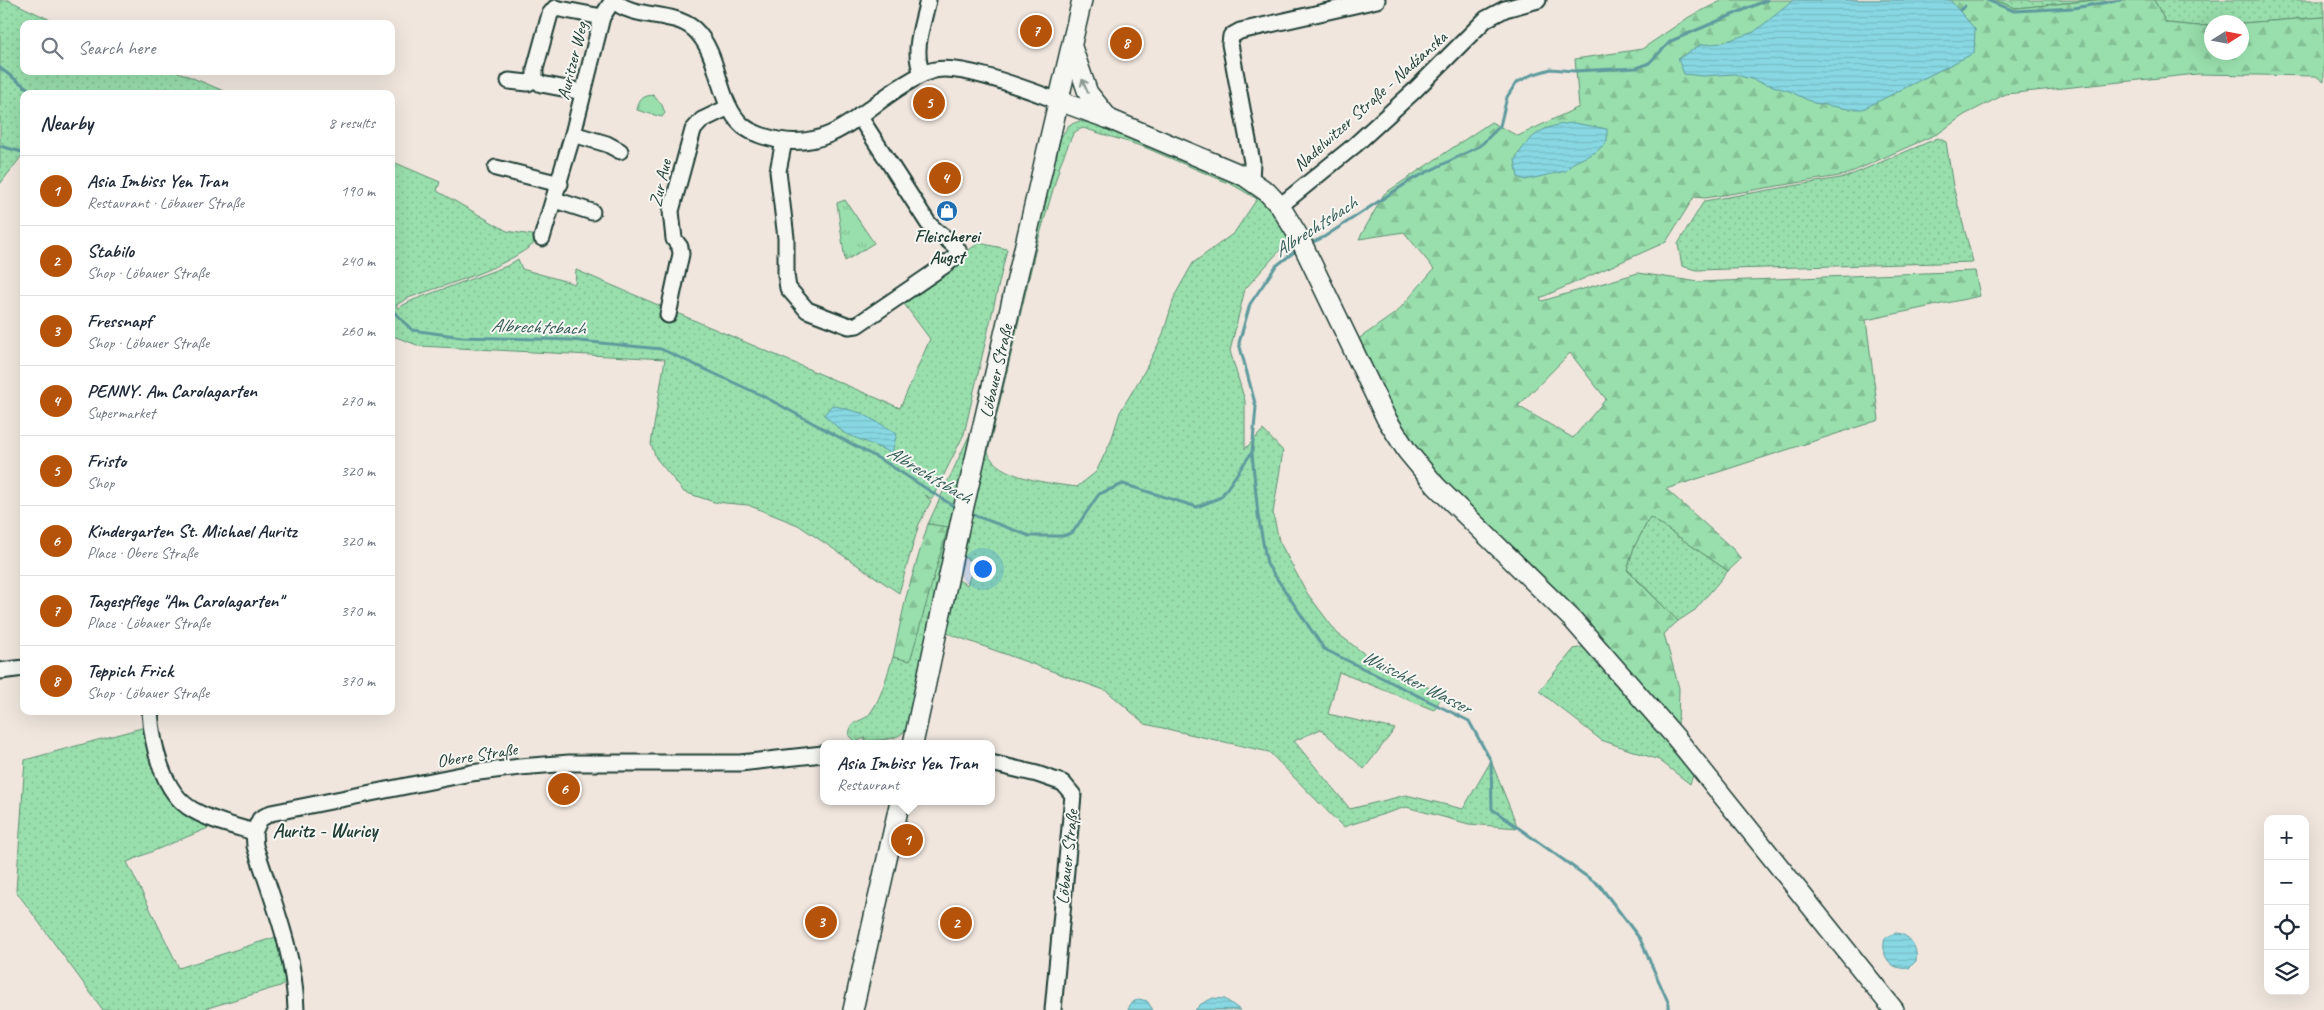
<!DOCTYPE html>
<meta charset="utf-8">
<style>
:root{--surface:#fff;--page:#f2f2f3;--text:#1f2937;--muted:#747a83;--line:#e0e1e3;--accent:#b45309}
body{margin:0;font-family:Caveat,sans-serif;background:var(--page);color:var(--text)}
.controls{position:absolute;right:15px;bottom:15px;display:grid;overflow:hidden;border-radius:10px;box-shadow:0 5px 20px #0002}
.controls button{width:45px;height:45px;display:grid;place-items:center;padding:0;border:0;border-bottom:1px solid var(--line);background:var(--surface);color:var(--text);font:25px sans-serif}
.compass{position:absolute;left:2204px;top:15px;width:45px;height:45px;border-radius:50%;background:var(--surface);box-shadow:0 5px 20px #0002;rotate:79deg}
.you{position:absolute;left:982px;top:568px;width:18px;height:18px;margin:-12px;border:4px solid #fff;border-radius:50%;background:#1a73e8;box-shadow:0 0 0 8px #1a73e833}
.badge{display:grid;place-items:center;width:32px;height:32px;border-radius:50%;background:var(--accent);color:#fff;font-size:16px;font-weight:700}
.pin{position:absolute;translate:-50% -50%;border:2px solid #fff;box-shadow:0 1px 5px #0006}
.popup{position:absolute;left:820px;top:740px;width:175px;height:65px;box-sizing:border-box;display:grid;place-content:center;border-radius:10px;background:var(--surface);filter:drop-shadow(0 1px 4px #0005);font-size:16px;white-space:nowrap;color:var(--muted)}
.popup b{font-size:19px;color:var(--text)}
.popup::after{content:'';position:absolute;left:50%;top:100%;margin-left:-10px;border:10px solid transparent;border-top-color:var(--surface)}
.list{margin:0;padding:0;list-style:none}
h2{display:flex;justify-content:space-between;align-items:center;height:65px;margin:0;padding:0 20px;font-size:21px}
h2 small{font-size:16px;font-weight:400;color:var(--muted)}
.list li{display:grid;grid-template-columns:32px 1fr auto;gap:15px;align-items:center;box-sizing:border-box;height:70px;padding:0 20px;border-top:1px solid var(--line)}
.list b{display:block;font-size:19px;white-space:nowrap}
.list p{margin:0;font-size:16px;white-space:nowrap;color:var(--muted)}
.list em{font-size:16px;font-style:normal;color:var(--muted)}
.icon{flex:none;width:28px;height:28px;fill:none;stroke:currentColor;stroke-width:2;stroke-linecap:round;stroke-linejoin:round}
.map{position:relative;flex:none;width:2324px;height:1010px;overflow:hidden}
.search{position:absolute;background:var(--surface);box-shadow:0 5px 20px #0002;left:20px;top:20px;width:375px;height:55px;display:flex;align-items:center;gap:12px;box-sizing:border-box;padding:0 18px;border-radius:10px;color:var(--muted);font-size:19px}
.panel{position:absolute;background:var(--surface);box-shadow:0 5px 20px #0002;left:20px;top:90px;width:375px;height:625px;border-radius:10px}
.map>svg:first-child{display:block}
.grass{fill:url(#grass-dots);stroke:#5c8e70;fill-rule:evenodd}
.forest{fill:url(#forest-firs);stroke:#5c8e70;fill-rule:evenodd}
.park{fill:url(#park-tufts);stroke:#5c8e70}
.water{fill:url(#water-rules);stroke:#5e9a9d}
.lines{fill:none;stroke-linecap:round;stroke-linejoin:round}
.stream{stroke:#5e9a9d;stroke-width:3}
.minor-casing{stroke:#1f3d34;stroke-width:19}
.major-casing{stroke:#1f3d34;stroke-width:22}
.minor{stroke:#f6f6f2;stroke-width:15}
.major{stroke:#f6f6f2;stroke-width:19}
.oneway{stroke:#8a9a93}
.labels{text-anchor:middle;stroke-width:4;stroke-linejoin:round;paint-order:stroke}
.street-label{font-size:18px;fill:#1f3d34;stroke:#f6f6f2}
.poi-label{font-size:18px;font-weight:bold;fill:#1f3d34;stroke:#f6f6f2}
.water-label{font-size:19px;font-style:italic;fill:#345c57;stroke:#f6f6f2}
.quarter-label{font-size:20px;font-weight:bold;fill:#1f3d34;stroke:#f6f6f2}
</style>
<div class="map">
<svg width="2324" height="1010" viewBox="0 0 2324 1010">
<defs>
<pattern id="grass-dots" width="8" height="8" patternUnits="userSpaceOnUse" patternTransform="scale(1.25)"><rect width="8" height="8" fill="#99dfad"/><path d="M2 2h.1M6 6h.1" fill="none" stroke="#83c095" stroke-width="1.8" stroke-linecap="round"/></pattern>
<pattern id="forest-firs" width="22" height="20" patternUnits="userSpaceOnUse" patternTransform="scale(1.25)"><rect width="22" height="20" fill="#99dfad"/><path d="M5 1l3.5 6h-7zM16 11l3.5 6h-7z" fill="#83c095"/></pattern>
<pattern id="park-tufts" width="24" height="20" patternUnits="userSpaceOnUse" patternTransform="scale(1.25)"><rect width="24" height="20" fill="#99dfad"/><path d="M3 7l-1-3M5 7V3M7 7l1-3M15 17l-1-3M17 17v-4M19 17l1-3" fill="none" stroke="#83c095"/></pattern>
<pattern id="water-rules" width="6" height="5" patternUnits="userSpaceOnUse" patternTransform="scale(1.25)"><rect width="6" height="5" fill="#88d8e3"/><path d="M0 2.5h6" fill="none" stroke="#75bac3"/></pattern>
</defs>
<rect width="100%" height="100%" fill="#f0e6de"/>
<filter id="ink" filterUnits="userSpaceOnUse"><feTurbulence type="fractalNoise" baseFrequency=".02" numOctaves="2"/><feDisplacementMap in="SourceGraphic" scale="10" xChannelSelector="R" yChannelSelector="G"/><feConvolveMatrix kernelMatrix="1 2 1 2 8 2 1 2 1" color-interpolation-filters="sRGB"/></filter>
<g filter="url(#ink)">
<g class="grass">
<polygon points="0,0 8,0 59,24 24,24 24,71 176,71 231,94 24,94 24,153 0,184"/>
<polygon points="1994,0 2096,0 2016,8"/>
<polygon points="2154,0 2324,0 2324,17 2242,23 2212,22 2211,25 2199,26 2166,23"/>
<path d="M 1080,121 L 1122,132 L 1246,185 L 1276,213 L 1290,239 L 1245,289 L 1230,351 L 1245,401 L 1245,449 L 1263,430 L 1283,451 L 1273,513 L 1279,541 L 1307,593 L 1337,633 L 1379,665 L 1443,694 L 1434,710 L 1339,672 L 1328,714 L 1395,729 L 1364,769 L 1321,729 L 1294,741 L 1350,809 L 1406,795 L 1463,809 L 1491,761 L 1518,828 L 1469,824 L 1406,807 L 1343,827 L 1269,752 L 1145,724 L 1107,691 L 944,632 L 955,578 L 967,585 L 975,563 L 961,556 L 1027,267 L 1061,137 L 1069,125 ZM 1083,128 L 1144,147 L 1233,185 L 1257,199 L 1234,233 L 1193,263 L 1175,295 L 1162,337 L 1144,372 L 1120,412 L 1111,441 L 1096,472 L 1077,487 C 1054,484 995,478 988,452 L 1036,248 L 1061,162 L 1072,136 L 1076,131 Z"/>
<polygon points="1938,138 1946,142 1953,186 1973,262 1696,270 1682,266 1678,244 1704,201 1846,177"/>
<path d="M 391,161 L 440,182 L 437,191 L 507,231 L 538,236 L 539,240 C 502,270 453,282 408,298 L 396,305 L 398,308 L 413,300 L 507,266 L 518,259 L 522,269 L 575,284 L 576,270 L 900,408 L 930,339 L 899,297 L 979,243 L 1007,249 L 964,434 L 932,499 L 925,495 L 931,501 L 919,524 L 899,593 L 798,525 L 748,505 L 714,502 L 684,492 L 656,458 L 651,444 L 665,359 L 420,346 L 393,336 L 391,333 Z"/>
<path d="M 969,436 L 976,438 L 909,725 C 900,742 882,739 865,741 L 865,738 L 855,742 L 849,736 C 851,716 862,725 871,712 C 882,697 887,674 893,657 L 910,660 L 947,527 L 928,524 Z"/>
<polygon points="1650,517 1728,571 1695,610 1678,621 1627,569 1634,547"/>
<polygon points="1586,646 1695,769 1690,784 1659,760 1601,740 1539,691 1574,649"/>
<path d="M 145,727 C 151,747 162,793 176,806 C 186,816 200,821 213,826 L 127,862 L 179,968 L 279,936 L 290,983 L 201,1010 L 103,1010 L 16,891 L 25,760 Z"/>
</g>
<g class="forest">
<path d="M 1723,0 L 1994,0 L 2016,8 L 2096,0 L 2154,0 L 2166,23 L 2199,26 L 2211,25 L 2212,52 L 2242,52 L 2242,23 L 2324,17 L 2324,82 L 2316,76 L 2197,74 L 2006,94 L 1964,115 L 1939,133 L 1845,175 L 1705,198 L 1694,197 L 1666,242 L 1540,298 L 1542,301 L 1638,273 L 1699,282 L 1975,271 L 1980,296 L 1866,320 L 1879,420 L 1666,489 L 1734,550 L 1741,559 L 1728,571 L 1650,517 L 1634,547 L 1627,570 L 1678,621 L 1664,634 L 1679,688 L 1678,729 L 1419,461 L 1354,342 L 1397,312 L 1434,269 L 1404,232 L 1359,239 L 1384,194 L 1491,122 L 1518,136 L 1579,107 L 1575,59 L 1642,49 L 1689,17 ZM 1570,353 L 1606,399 L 1573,438 L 1518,406 Z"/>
<polygon points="928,524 948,527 910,661 893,657 906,597"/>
</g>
<g class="park">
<path d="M 653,95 L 662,105 L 665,113 L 662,117 L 637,110 C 639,100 642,96 653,95 Z"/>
<polygon points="845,200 874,243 845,261 837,203"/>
</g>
<g class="water">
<polygon points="1794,0 1950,0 1975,29 1974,53 1863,109 1848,109 1814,103 1789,91 1734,74 1703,76 1684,74 1678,59 1700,45 1721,43 1754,32"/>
<path d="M 1574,123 L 1607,129 L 1607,142 L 1596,152 L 1573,163 L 1566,171 L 1525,180 L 1518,177 L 1515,160 C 1530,134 1544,125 1574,123 Z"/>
<polygon points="832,405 861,413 897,433 892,453 844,433 824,415"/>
<path d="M 1895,933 C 1910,934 1918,947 1916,961 L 1909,968 C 1891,971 1880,956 1885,938 Z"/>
<polygon points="1213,998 1225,999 1240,1010 1195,1010 1201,1004"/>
<polygon points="1139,999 1147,1001 1153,1010 1128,1010 1131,1003"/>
</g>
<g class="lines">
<g class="stream">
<polyline points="1987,0 2014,11 2074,8 2120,0"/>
<polyline points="1960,10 1965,6"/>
<polyline points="0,68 35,94"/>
<polyline points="0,146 22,152"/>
<polyline points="1309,244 1324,237 1413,179 1480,146 1500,126 1507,97 1516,83 1531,75 1551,69 1574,71 1637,68 1649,63 1671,41 1767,0"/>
<polyline points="391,309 412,330 462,337 570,340 661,349 763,396 885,462 958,509"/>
<polyline points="1252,453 1258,515 1267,564 1324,649 1469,721 1491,761 1492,809 1600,886 1640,939 1669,1004 1669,1010"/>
<polyline points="968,513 1030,536 1063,536 1073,532 1099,494 1123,484 1197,507 1221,497 1252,452 1256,407 1239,343 1250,304 1276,266 1298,249"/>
</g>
<g class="minor-casing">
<g id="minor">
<path d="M 613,0 C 634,20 672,10 694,29 C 722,55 715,101 743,126 C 753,134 766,137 778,140 C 834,150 861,110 905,84 C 915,78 924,72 935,70 C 964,64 1030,91 1059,101"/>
<path d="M 922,73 C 912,50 923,24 928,0"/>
<polyline points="509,81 528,83 535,79"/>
<polyline points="583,92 541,84 535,79 535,69 550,14 555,8 602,17"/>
<polyline points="573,134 607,144 620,151"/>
<path d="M 784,141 L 778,171 L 786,238 L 786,275 L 788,288 L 807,310 L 849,326 L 857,325 L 945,265 L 954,258 L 958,250 C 950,239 937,234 928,223 L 859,116"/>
<polyline points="496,168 560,184"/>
<polyline points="1251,180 1252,162 1230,44 1231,36 1240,31 1377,0"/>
<polyline points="555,200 592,212"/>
<polyline points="1280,206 1355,145 1414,91 1486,19 1505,9 1538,0"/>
<polyline points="542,238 573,134 602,17 613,0"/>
<polyline points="668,315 681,254 680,247 674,239 671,211 693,130 702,120 729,107"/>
<polyline points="0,671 24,668"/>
<path d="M 150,711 C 152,743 162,793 193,810 C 212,821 234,826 254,832"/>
<polyline points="991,763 1037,774 1063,783 1073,795 1053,1010"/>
<path d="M 296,1010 C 295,953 272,899 255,846 L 254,832 L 260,819 L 271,813 L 471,773 L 520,767 L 569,763 L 740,763 L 823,754"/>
</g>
</g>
<g class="major-casing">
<g id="major">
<polyline points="1072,47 1088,93 1109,119"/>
<polyline points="1059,101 1109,119 1244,176 1267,192 1280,206 1299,237 1386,418 1407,451 1436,486 1573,620 1677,739 1894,1010"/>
<polyline points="913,744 961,519 1082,0"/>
<polyline points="853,1010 900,801"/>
</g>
</g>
<use href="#minor" class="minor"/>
<use href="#major" class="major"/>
</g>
<defs><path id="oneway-shaft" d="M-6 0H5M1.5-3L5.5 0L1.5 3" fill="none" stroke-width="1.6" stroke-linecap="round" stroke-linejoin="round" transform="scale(1.25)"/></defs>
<use class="oneway" href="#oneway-shaft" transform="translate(1085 86) rotate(-113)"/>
</g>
<defs>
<g id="shop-disc" transform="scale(1.125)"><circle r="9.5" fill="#1f6fb2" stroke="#f6f6f2"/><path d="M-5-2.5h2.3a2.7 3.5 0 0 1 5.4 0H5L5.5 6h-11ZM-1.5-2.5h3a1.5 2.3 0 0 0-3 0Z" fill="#fff"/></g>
</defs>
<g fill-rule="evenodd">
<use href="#shop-disc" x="947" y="211"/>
</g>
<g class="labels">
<g class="street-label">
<text transform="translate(572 61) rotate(-76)" y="6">Auritzer Weg</text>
<text transform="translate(1370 101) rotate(-42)" y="6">Nadelwitzer Straße - Nadźanska</text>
<text transform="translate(660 183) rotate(-77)" y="6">Zur Aue</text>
<text transform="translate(996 371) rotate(-77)" y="6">Löbauer Straße</text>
<text transform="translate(477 755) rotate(-9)" y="6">Obere Straße</text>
<text transform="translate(1067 857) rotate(-84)" y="6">Löbauer Straße</text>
</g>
<g class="poi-label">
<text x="947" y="242">Fleischerei<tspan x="947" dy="21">Augst</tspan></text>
</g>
<g class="water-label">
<text transform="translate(1315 226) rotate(-33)" y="7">Albrechtsbach</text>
<text transform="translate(538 326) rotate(2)" y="7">Albrechtsbach</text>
<text transform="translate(930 474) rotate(31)" y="7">Albrechtsbach</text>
<text transform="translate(1417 681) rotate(27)" y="7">Wuischker Wasser</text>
</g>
<g class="quarter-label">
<text x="325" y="837">Auritz - Wuricy</text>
</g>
</g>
</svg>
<div class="controls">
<button>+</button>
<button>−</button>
<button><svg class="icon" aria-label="locate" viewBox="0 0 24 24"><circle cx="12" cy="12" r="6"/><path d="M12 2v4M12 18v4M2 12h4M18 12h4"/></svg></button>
<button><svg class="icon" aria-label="layers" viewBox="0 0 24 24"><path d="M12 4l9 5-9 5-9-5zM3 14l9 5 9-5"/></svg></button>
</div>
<svg class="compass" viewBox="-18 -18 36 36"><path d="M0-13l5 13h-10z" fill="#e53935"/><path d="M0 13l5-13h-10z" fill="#747a83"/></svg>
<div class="you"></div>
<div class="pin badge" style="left:907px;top:840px">1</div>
<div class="popup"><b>Asia Imbiss Yen Tran</b>Restaurant</div>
<div class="pin badge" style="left:956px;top:923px">2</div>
<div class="pin badge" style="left:821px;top:922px">3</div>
<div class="pin badge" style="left:945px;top:178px">4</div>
<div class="pin badge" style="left:929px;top:103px">5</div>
<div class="pin badge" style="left:564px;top:789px">6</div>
<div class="pin badge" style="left:1036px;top:31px">7</div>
<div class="pin badge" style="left:1126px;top:43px">8</div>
<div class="search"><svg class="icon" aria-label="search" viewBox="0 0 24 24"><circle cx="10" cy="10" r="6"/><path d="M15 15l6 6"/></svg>Search here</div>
<section class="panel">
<h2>Nearby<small>8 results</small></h2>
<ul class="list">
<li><span class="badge">1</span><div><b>Asia Imbiss Yen Tran</b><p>Restaurant · Löbauer Straße</p></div><em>190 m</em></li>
<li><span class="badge">2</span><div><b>Stabilo</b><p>Shop · Löbauer Straße</p></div><em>240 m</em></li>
<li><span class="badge">3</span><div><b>Fressnapf</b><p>Shop · Löbauer Straße</p></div><em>260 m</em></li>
<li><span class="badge">4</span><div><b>PENNY. Am Carolagarten</b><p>Supermarket</p></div><em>270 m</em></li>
<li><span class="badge">5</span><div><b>Fristo</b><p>Shop</p></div><em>320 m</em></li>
<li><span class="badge">6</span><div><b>Kindergarten St. Michael Auritz</b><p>Place · Obere Straße</p></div><em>320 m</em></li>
<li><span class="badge">7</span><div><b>Tagespflege &quot;Am Carolagarten&quot;</b><p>Place · Löbauer Straße</p></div><em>370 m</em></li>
<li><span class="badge">8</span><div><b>Teppich Frick</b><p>Shop · Löbauer Straße</p></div><em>370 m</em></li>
</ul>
</section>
</div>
